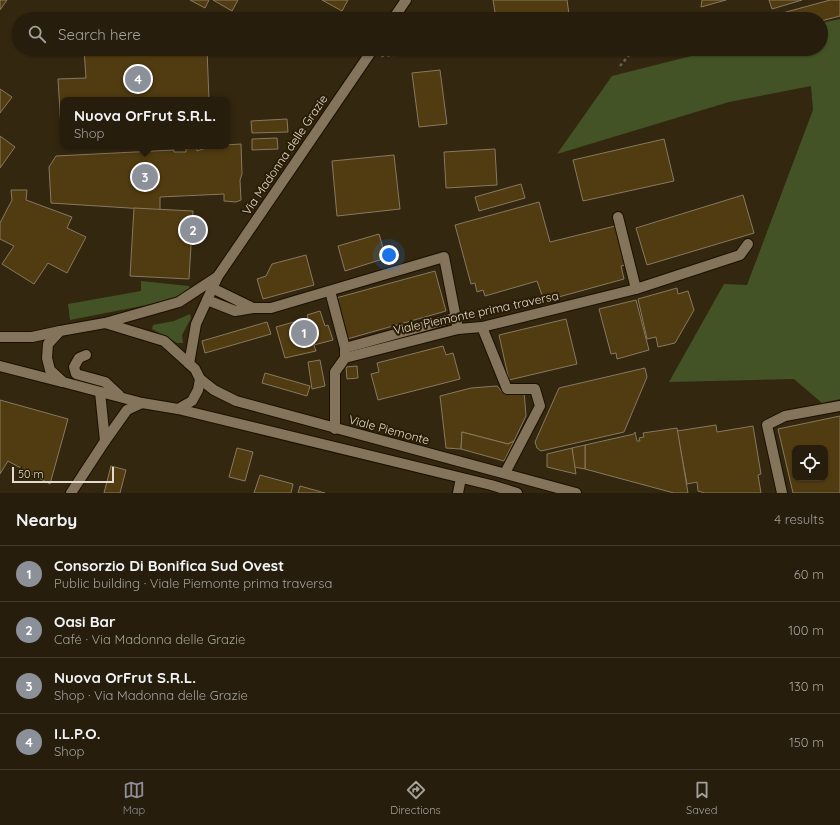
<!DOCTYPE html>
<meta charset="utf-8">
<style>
:root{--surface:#261d0c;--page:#322a1a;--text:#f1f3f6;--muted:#a4a29d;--line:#423b2d;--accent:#8c9099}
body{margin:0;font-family:Quicksand,sans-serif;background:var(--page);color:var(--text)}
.controls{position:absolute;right:12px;bottom:12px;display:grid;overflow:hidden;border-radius:8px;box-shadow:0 1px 3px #0004}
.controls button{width:36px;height:36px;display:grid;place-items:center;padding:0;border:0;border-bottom:1px solid var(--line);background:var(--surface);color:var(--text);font:20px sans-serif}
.scale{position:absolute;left:12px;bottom:10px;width:102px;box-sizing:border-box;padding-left:4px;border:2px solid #e3dbcd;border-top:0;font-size:11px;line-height:14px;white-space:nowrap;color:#e3dbcd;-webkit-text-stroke:3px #291d06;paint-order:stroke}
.you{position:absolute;left:389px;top:255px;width:14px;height:14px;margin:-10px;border:3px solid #fff;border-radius:50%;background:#1a73e8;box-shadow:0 0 0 6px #1a73e833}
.badge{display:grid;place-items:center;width:26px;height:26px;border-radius:50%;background:var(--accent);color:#fff;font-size:13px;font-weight:700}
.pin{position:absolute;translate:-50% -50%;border:2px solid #fff;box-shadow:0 1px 4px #0006}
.popup{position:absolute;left:60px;top:97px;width:170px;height:52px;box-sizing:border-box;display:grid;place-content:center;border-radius:8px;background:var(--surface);filter:drop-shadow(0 1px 3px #0005);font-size:13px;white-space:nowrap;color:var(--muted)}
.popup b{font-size:15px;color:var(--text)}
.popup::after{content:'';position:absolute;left:50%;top:100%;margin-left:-8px;border:8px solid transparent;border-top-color:var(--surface)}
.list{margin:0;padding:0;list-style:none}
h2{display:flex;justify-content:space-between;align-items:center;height:52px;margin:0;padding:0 16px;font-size:17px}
h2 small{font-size:13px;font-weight:400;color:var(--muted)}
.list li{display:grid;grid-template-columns:26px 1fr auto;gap:12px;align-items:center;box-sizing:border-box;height:56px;padding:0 16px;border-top:1px solid var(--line)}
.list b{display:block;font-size:15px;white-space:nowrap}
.list p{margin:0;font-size:13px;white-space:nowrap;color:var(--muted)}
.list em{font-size:13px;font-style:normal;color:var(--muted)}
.icon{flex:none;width:22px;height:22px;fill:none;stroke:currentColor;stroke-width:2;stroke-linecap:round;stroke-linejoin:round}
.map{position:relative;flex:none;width:840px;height:493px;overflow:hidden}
.search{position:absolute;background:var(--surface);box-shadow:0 1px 3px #0004;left:12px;right:12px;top:12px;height:44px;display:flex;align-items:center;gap:10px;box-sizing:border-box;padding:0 14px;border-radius:22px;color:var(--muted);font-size:15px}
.sheet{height:276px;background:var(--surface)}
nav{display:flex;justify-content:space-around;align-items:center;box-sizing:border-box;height:56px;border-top:1px solid var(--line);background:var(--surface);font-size:11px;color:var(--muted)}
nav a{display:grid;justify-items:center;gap:2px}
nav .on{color:var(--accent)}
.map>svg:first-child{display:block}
.green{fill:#445325}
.building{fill:#513c11;stroke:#877960;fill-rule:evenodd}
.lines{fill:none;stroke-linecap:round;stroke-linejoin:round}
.minor-casing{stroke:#1b1000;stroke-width:12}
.path{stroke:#6b604c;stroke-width:2.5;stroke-dasharray:3 3;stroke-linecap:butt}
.minor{stroke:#83745b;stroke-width:10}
.labels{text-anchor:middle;stroke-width:4;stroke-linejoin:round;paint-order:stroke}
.street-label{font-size:12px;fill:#e3dbcd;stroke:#291d06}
</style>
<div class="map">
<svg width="840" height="493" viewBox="0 0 840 493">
<rect width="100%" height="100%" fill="#332710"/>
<g class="green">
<polygon points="840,19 840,399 822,403 794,379 669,382 724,284 747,285 813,110 811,86 729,102 557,154 612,76 719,49 821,49 821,23"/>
<polygon points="141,281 189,286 190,290 167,301 70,320 68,304 141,291"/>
<polygon points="190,314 191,318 182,335 183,343 177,343 152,329 153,325 174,321"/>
</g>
<g class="building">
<polygon points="0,0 7,0 0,10"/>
<polygon points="190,0 209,0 205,8"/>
<polygon points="213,0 238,0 232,11"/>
<polygon points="322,0 348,0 342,11"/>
<polygon points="493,0 567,0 569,14 527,19 496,19"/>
<polygon points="702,0 726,0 701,7"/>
<polygon points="769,0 802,0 772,9"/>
<polygon points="830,0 840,0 840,16 821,21 821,19 768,19 768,17"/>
<polygon points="84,49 207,49 209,100 63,100 63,128 61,128 58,79 86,78"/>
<polygon points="440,70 447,124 419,127 412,73"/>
<polygon points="0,89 12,97 0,113"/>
<polygon points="287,119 288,132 252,133 251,121"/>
<polygon points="0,136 15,147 0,168"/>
<polygon points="277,138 278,149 252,150 252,139"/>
<polygon points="664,139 674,181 583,201 573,160"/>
<polygon points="241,144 242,174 240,180 241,200 236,202 224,201 224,194 160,197 160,210 51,203 49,167 56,156 174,150 174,152 186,152 186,148 197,148 197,151 206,148 206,146"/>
<polygon points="495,149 497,185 446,188 444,152"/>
<polygon points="394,155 400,209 337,216 332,161"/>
<polygon points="521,184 525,198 479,211 475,197"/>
<polygon points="11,190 27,190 26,200 72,217 67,228 86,237 67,273 48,263 34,284 2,264 14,246 0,239 0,223 12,200"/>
<polygon points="743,195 754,233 647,265 636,228"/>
<polygon points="539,202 550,242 615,226 625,265 621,266 624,279 544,301 537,281 485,296 483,290 477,292 475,283 471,284 455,225"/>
<polygon points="134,208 193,211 189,279 130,276"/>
<polygon points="379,234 386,258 345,271 338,246"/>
<polygon points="306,255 314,285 263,299 257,279 266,276 272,264"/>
<polygon points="435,271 446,311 347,339 336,298"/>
<polygon points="677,288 678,294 688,291 694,310 675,343 658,347 656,337 647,339 638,299"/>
<polygon points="636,300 649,350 617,359 616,353 611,354 599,309"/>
<polygon points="320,311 325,326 328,325 333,340 314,345 316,351 285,358 276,327 308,318 307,315"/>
<polygon points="566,319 577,364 509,380 499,335"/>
<polygon points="267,322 271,334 205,353 202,341"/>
<polygon points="443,346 446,355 453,353 460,379 378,400 371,374 379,372 377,363"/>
<polygon points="320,360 325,386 312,389 308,362"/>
<polygon points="357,366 358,378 347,379 346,367"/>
<polygon points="645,368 647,377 624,432 541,451 537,448 535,442 559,388"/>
<polygon points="265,373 310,386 307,396 262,383"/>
<polygon points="497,386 504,394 524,391 526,416 514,441 508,444 462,432 461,449 446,448 440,396 471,388"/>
<polygon points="0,400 68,419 50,484 8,461 0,474"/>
<path d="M 840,416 L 840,493 L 793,493 L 778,429 ZM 795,448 L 825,448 L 825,478 L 795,478 Z"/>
<polygon points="716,425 717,432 753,426 761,474 758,475 761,493 705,493 698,491 697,482 687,484 677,431"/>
<polygon points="677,428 688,493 674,493 585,469 585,445 634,434 635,432 637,441 640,441 639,438 644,437 643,433"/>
<polygon points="462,432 508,444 514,441 504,461 461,449"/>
<polygon points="585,445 585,469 574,467 572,448"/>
<polygon points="237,448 253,452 245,481 229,477"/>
<polygon points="572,448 576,474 547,467 547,454"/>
<polygon points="111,466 126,470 120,493 104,493"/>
<polygon points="260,475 293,484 291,493 254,493"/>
<polygon points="300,486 325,493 298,493"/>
</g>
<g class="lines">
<g class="minor-casing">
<g id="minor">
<polyline points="393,19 406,0"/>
<polyline points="618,217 636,289"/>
<polyline points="212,288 253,308"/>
<polyline points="330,291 345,348 345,355"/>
<polyline points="207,300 235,311 253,308 271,308 444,257 458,329"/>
<polygon points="105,323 164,341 195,369 200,379 198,390 192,401 178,409 142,403 63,382 50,370 47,358 48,344 60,331"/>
<polyline points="105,323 179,302 217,277"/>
<polyline points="482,327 507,389 535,389 540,406 505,473"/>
<polyline points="0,337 32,337 60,331"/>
<polyline points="345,348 457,317"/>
<polyline points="86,355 79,358 74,367 76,374 105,382 119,395"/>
<polyline points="189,364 196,324 218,276 373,49"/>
<polyline points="0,366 62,382"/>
<polyline points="200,379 214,390 236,401 576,493"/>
<polyline points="100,392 105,441"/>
<polyline points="178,409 491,485 517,493"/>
<polyline points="335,429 335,372 345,358 458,329 482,327 636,289 740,255 748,244"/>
<polyline points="71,493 105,441 127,410 142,403"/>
<polyline points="458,493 461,478"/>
<polyline points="782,493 767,425 785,416 840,406"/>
</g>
</g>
<g class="path">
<polyline points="714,19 721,16"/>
<polyline points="381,56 466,49"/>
<polyline points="620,66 634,49"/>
</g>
<use href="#minor" class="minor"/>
</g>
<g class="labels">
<g class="street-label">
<text transform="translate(285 155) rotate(-56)" y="4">Via Madonna delle Grazie</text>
<text transform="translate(476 313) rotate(-12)" y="4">Viale Piemonte prima traversa</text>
<text transform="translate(389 430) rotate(15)" y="4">Viale Piemonte</text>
</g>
</g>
</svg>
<div class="controls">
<button><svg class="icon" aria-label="locate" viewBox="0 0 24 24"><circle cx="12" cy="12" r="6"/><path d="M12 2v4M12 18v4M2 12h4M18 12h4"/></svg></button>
</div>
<div class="scale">50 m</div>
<div class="you"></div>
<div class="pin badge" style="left:304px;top:333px">1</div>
<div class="pin badge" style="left:193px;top:230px">2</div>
<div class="pin badge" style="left:145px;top:177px">3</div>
<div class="popup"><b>Nuova OrFrut S.R.L.</b>Shop</div>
<div class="pin badge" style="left:138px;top:79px">4</div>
<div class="search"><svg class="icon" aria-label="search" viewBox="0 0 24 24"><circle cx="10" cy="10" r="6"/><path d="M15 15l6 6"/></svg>Search here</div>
</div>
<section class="sheet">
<h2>Nearby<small>4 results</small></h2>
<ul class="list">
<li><span class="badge">1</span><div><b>Consorzio Di Bonifica Sud Ovest</b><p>Public building · Viale Piemonte prima traversa</p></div><em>60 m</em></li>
<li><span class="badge">2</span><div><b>Oasi Bar</b><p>Café · Via Madonna delle Grazie</p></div><em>100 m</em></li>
<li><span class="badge">3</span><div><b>Nuova OrFrut S.R.L.</b><p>Shop · Via Madonna delle Grazie</p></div><em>130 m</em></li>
<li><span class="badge">4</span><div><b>I.L.P.O.</b><p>Shop</p></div><em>150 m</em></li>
</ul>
</section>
<nav>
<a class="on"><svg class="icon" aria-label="map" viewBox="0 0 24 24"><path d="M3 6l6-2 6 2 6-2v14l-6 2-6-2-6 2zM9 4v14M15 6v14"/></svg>Map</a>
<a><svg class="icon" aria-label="directions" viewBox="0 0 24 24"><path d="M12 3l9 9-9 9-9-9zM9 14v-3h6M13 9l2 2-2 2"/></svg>Directions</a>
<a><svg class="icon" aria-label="saved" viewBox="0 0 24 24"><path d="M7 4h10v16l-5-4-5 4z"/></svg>Saved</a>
</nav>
